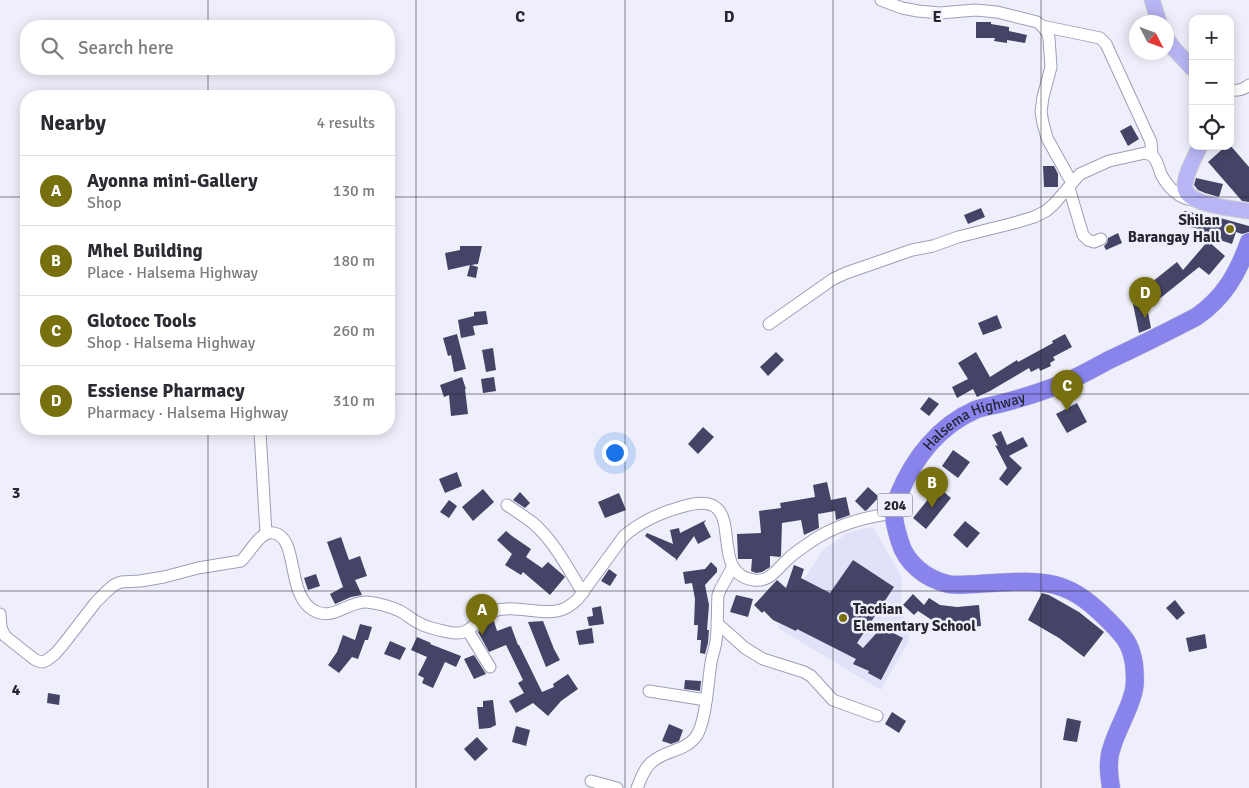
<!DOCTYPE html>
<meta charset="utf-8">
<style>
:root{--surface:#fff;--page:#f2f2f3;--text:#2b2b33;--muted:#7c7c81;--line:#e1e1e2;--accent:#786f0e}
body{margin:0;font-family:Signika,sans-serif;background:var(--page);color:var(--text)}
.controls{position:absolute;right:15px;top:15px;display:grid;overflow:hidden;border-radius:10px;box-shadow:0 2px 12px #0003}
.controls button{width:45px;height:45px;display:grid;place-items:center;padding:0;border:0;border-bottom:1px solid var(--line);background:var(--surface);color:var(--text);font:25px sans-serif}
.compass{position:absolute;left:1129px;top:15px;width:45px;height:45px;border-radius:50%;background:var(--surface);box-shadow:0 2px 12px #0003;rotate:131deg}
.you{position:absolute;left:614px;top:452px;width:18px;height:18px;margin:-12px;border:4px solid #fff;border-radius:50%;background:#1a73e8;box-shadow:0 0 0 8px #1a73e833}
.badge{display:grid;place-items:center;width:32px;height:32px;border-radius:50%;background:var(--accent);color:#fff;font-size:16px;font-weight:700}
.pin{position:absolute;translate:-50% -41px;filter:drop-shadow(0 1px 2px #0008)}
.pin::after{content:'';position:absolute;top:26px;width:18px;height:15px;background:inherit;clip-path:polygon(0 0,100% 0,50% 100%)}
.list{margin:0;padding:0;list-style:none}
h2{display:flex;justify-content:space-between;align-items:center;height:65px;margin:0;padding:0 20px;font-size:21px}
h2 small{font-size:16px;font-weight:400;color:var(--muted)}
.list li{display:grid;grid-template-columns:32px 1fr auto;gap:15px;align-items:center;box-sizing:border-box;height:70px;padding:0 20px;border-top:1px solid var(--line)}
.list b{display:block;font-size:19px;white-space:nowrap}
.list p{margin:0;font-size:16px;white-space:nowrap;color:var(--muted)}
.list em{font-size:16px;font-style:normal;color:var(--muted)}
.icon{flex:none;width:28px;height:28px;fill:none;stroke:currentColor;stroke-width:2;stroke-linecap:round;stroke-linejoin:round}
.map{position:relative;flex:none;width:1249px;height:788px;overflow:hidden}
.search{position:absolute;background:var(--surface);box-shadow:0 2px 12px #0003;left:20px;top:20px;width:375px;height:55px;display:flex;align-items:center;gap:12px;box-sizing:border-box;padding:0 18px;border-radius:20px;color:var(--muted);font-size:19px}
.panel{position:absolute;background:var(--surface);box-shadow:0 2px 12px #0003;left:20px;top:90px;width:375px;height:345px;border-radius:20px}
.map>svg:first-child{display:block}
.built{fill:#e1e2f9}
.building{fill:#444467}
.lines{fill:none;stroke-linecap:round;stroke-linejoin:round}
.minor-casing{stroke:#9d9eba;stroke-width:13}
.major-casing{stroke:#cfcfd2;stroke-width:17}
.highway-casing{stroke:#cfcfd2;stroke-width:19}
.minor{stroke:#fff;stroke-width:11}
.major{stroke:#b8b5f4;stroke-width:15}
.highway{stroke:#8983ec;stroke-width:18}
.grid{fill:none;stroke:#262631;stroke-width:1;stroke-opacity:0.55}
.poi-dot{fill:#786f0e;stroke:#efeffb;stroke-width:2}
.labels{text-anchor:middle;stroke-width:5;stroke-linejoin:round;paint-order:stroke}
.shield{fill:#efeffb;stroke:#62626e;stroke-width:1}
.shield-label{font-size:14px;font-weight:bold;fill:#262631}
.poi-label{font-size:15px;font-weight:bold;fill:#262631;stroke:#efeffb;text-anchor:end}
.street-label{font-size:15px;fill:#262631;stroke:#efeffb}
.grid-label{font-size:16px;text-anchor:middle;font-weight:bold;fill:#262631;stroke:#efeffb;stroke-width:5;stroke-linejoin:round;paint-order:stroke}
</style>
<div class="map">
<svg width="1249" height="788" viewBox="0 0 1249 788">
<rect width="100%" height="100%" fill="#efeffb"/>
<polygon class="built" points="873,527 902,577 901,607 910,639 881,690 778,628 795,593 823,550 849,532"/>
<g class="building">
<polygon points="976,22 991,22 991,24 1009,27 1009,31 1027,35 1025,43 1007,40 1007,43 994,41 995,38 976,38"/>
<polygon points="1131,125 1139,139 1128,146 1120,131"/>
<polygon points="1230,145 1249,167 1249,202 1242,201 1208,162 1226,146"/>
<polygon points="1043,166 1054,166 1058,174 1058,187 1044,187"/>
<polygon points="1196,178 1223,184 1219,197 1205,193 1198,190 1194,185"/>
<polygon points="981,208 985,217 968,224 964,215"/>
<polygon points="1184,211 1220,218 1249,226 1249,232 1242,234 1236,232 1232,244 1211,237 1202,236 1203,230 1181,225"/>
<polygon points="1118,233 1122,243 1106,250 1104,246 1107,243 1108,238"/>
<polygon points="1208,241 1225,256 1209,275 1199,267 1153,304 1142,290 1177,262 1183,270"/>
<polygon points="460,246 482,246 478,264 471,265 478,267 476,278 467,276 470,265 448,270 445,253 460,250"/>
<polygon points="1146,302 1151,328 1139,333 1133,304"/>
<polygon points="486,311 488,324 473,326 475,335 461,338 458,320 474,316 474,312"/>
<polygon points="997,315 1002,328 983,335 978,323"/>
<polygon points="457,334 466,369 454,372 451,355 448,356 443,338"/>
<polygon points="1065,334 1072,347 1053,357 1055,360 1050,363 1051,366 1040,371 1039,368 1031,372 1029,368 990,391 977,397 973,389 957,398 952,387 968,379 958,363 976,352 990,377 1017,360 1018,362 1053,343 1052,341"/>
<polygon points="493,348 496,370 486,372 482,350"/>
<polygon points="776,352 784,360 768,376 760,367"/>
<polygon points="462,377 466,389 465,389 468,414 451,416 449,395 444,397 440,385"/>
<polygon points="494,377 496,391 483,393 481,379"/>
<polygon points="929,397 939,404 929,416 920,409"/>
<polygon points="1077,403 1087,422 1067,433 1056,414"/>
<polygon points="703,427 714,437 698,454 688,444"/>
<polygon points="1001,431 1007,445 1023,437 1028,446 1009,456 1022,468 1007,486 999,479 1007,468 995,445 998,446 992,435"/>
<polygon points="953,450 970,462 958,478 942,466"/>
<polygon points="457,472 462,486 445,493 439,479"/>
<polygon points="827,482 831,500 846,497 850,515 836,520 835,511 818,514 819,528 804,535 801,520 782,523 781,555 780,557 770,556 770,567 762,572 756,573 751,571 752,559 738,559 737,534 761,533 759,511 781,508 780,503 815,497 813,485"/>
<polygon points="868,487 879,497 867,510 865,511 855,501"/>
<polygon points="938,487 951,498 926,529 913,518"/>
<polygon points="483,489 494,502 473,521 462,507"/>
<polygon points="520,492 530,503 525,508 513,500"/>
<polygon points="619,493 626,510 605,518 598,502"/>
<polygon points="449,500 457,506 449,518 440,512"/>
<polygon points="706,520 704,523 711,537 698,544 694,536 676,561 676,559 645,536 647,533 673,544 670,530 679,528 680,533"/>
<polygon points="965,521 980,533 967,548 953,535"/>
<polygon points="506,531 512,536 531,549 526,557 542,568 548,562 563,575 565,577 550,595 523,572 521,575 505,565 512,554 497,540"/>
<polygon points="341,537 349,560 360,556 367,576 355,580 362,595 351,597 335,604 330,594 343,587 327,542"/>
<polygon points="853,560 894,587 857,643 863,648 882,627 903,638 881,680 868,673 869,671 853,664 856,659 797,629 796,631 773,620 764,611 762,613 754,605 777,580 786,588 794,565 804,569 801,578 830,593"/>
<polygon points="711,562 717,568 717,572 705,585 709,605 707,630 709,630 708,643 705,654 700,653 701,640 697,640 698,625 694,625 695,599 692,583 685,584 683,572 705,569"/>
<polygon points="609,569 617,575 610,586 601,581"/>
<polygon points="316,574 320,586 308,590 304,578"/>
<polygon points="1042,593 1049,595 1079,612 1104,632 1084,657 1059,638 1028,620"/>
<polygon points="913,594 924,605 929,598 940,605 957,607 979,605 981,626 959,628 959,626 939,623 938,624 918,611 914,615 903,605"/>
<polygon points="736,595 753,599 748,617 730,612"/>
<polygon points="1175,600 1185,613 1177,620 1166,608"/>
<polygon points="601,606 604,624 589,626 587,617 593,616 592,608"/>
<polygon points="494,621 497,631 511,626 518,645 519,645 542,692 554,687 553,684 568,674 578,689 561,701 548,716 533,703 516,713 509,701 524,693 518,683 523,680 506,645 489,652 478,632 488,622"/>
<polygon points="543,621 554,649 560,660 546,667 528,622"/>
<polygon points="360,624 372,627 368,640 365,640 358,659 352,657 339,673 328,665 337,652 343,635 355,640"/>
<polygon points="592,628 594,643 579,645 576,631"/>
<polygon points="1205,634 1207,648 1189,652 1186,638"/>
<polygon points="417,637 431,643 430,644 461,656 456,667 445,662 433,688 422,683 424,678 418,675 427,657 411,650"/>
<polygon points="390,641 406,648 400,660 384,654"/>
<polygon points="474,655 486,674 474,679 464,659"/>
<polygon points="685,680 701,681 700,691 684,689"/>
<polygon points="48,693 60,695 59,705 47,703"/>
<polygon points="493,700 496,725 490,728 479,729 477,707 483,707 483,701"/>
<polygon points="892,712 906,721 899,733 885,724"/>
<polygon points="1067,718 1081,721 1077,742 1063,740"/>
<polygon points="669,724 683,730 679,741 671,744 662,741"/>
<polygon points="516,726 530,730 526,746 512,742"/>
<polygon points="477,737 488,749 475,761 464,749"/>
</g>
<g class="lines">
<g class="minor-casing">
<g id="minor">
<polyline points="881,0 902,8 918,11 940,13 975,10 997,12 1037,22 1042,26 1047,32 1049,38 1051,67 1043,97 1041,112 1043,123 1047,138 1072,183"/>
<polyline points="1042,26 1100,38 1106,44 1151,142 1152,155"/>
<path d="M 1230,90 C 1238,91 1243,90 1249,85"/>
<polyline points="1069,188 1083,235 1088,240 1094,242 1101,239"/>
<path d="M 769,324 L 833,279 L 846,273 L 912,250 L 933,246 L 958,237 L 1014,223 L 1034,217 L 1046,211 L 1054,204 L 1080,174 L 1109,161 L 1145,153 C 1157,155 1157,164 1161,174 C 1167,186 1179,200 1194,200"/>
<polyline points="260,432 266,533"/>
<path d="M 507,505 C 516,511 525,517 533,523 C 555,542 568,569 583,593"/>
<path d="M 0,614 L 1,628 L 5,636 L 34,659 L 38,661 L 43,662 L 47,660 L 55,654 L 62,646 L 96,602 L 106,592 L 114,585 L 121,582 L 140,581 L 164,577 L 198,568 L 241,561 C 250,553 260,530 274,533 C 299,538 286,594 313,610 C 333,622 347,601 367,602 C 376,603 391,607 400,611 C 406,614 412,620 419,623 C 427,628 439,630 448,632 C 474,638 473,618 493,611 C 515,604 541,616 561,610 C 568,608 572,604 577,600 L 624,536 C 640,522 660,513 681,507 C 755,484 702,573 754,580 C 770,582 777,569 788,559 C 794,553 802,548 809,543 C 834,525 864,517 894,513"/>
<polyline points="717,623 745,648 763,659 804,672 811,676 833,700 877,716"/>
<polyline points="468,631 490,667"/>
<polyline points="649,691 706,700"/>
<polyline points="591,781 617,788"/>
<path d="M 637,788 C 641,779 644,768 652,762 C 665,750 683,752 695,738 C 706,725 708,681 711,663 C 712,656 715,649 716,641 C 718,626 717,611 718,595 L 720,590 L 732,568"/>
</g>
</g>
<g class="major-casing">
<g id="major">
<polyline points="1152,0 1159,22"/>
<polyline points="1166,38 1175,50 1193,69"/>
<path d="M 1200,146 C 1195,157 1185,174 1185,186 C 1184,205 1235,209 1249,211"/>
</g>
</g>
<g class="highway-casing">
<g id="highway">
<path id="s1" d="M 1111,788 C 1109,775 1107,760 1112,747 C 1117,730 1127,714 1132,697 C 1136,686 1135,675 1134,664 C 1133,658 1131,650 1128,644 C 1124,636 1117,629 1110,622 C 1094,606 1078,591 1055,585 C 1031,579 1001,583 977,584 C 967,584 957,586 948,584 C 926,579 906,563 900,542 C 894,522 891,515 899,494 C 914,458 939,426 975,410 C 982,407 991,406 999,404 C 1022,398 1045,391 1066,382 C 1080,376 1094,368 1107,361 C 1137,347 1167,332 1196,317 C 1224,298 1238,273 1249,242"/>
</g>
</g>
<use href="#minor" class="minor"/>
<use href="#major" class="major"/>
<use href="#highway" class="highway"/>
</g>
<path class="grid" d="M 208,0 L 208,26M 416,0 L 416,788M 625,0 L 625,788M 833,0 L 833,788M 1041,0 L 1041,788M 208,69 L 208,96M 0,197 L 26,197M 389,197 L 1249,197M 0,394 L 26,394M 389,394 L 1249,394M 208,429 L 208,788M 0,591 L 1249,591"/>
<g class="poi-dot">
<circle cx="1230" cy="229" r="5"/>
<circle cx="843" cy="618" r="5"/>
</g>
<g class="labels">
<rect class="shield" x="877.5" y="493.5" width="35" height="23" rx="4"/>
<g class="shield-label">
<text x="895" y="510">204</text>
</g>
<g class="poi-label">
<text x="1220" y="225">Shilan<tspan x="1220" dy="17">Barangay Hall</tspan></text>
<text x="853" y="614" text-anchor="start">Tacdian<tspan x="853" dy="17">Elementary School</tspan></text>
</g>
<g class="street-label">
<text dy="5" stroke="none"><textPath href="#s1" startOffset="579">Halsema Highway</textPath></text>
</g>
</g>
<g class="grid-label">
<text x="520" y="22">C</text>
<text x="729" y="22">D</text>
<text x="937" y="22">E</text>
<text x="16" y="498">3</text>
<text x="16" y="695">4</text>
</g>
</svg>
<div class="controls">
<button>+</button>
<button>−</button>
<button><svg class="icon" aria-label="locate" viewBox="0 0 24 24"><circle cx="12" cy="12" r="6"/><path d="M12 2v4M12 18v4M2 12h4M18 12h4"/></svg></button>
</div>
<svg class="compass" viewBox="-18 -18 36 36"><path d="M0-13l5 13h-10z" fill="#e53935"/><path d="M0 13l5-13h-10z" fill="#7c7c81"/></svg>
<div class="you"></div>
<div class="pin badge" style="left:482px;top:635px">A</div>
<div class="pin badge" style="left:932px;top:508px">B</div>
<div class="pin badge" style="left:1067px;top:411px">C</div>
<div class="pin badge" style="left:1145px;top:318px">D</div>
<div class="search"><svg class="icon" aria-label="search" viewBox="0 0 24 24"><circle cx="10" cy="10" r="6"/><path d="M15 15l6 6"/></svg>Search here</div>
<section class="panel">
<h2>Nearby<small>4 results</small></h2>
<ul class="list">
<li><span class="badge">A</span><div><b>Ayonna mini-Gallery</b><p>Shop</p></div><em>130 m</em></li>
<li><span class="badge">B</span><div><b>Mhel Building</b><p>Place · Halsema Highway</p></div><em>180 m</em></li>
<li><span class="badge">C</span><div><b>Glotocc Tools</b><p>Shop · Halsema Highway</p></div><em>260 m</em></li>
<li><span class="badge">D</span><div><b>Essiense Pharmacy</b><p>Pharmacy · Halsema Highway</p></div><em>310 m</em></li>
</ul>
</section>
</div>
